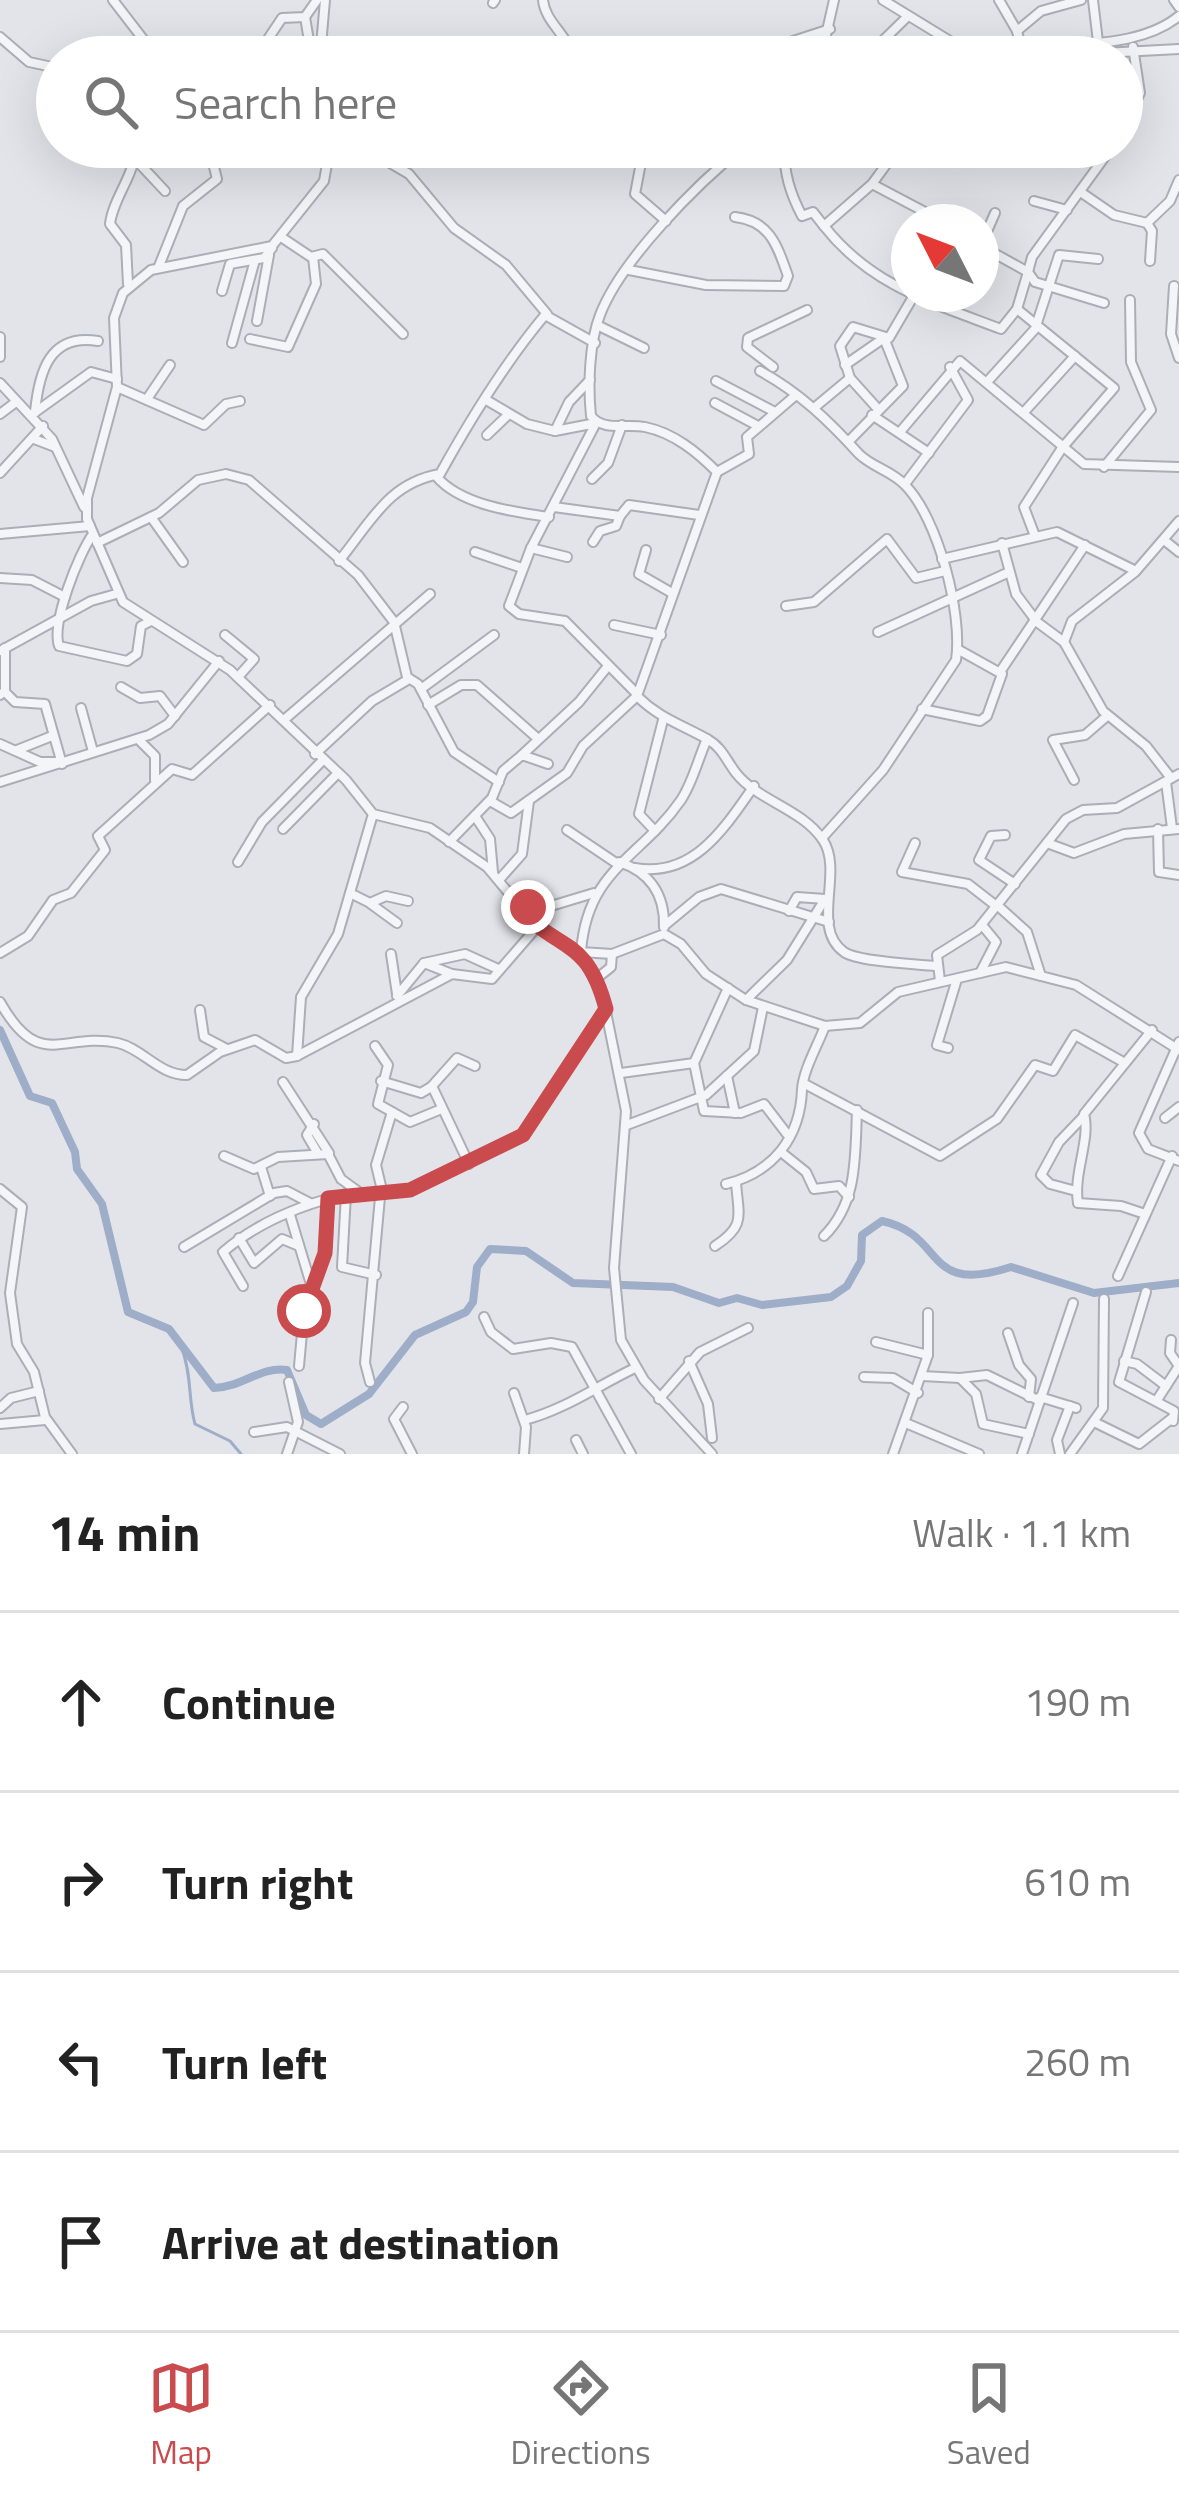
<!DOCTYPE html>
<meta charset="utf-8">
<style>
:root{--surface:#fff;--page:#f2f2f2;--text:#222;--muted:#767676;--line:#e0e0e0;--accent:#ca4b4d}
body{margin:0;font-family:"Titillium Web",sans-serif;background:var(--page);color:var(--text)}
.compass{position:absolute;left:891px;top:204px;width:108px;height:108px;border-radius:50%;background:var(--surface);box-shadow:0 12px 48px #0002;rotate:312deg}
.stop{position:absolute;width:36px;height:36px;margin:-27px;border:9px solid #ca4b4d;border-radius:50%;background:#fff}
.stop.end{background:#ca4b4d;border-color:#fff;box-shadow:0 3px 12px #0008}
.list{margin:0;padding:0;list-style:none}
h2{display:flex;justify-content:space-between;align-items:center;height:156px;margin:0;padding:0 48px;font-size:51px}
h2 small{font-size:39px;font-weight:400;color:var(--muted)}
.list li{display:grid;grid-template-columns:78px 1fr auto;gap:36px;align-items:center;box-sizing:border-box;height:180px;padding:0 48px;border-top:3px solid var(--line)}
.list b{display:block;font-size:45px;white-space:nowrap}
.list em{font-size:39px;font-style:normal;color:var(--muted)}
.icon{flex:none;width:66px;height:66px;fill:none;stroke:currentColor;stroke-width:2;stroke-linecap:round;stroke-linejoin:round}
.map{position:relative;flex:none;width:1179px;height:1454px;overflow:hidden}
.search{position:absolute;background:var(--surface);box-shadow:0 12px 48px #0002;left:36px;right:36px;top:36px;height:132px;display:flex;align-items:center;gap:30px;box-sizing:border-box;padding:0 42px;border-radius:66px;color:var(--muted);font-size:45px}
.sheet{height:876px;background:var(--surface)}
nav{display:flex;justify-content:space-around;align-items:center;box-sizing:border-box;height:168px;border-top:3px solid var(--line);background:var(--surface);font-size:33px;color:var(--muted)}
nav a{display:grid;justify-items:center;gap:6px}
nav .on{color:var(--accent)}
.map>svg:first-child{display:block}
.lines{fill:none;stroke-linecap:round;stroke-linejoin:round}
.stream{stroke:#9eadc8;stroke-width:3}
.river{stroke:#9eadc8;stroke-width:8}
.minor-casing{stroke:#abaeb7;stroke-width:12}
.minor{stroke:#f4f5f8;stroke-width:8}
.route{stroke:#ca4b4d;stroke-width:15}
</style>
<div class="map">
<svg width="1179" height="1454" viewBox="0 0 1179 1454">
<rect width="100%" height="100%" fill="#e2e4ea"/>
<g class="lines">
<path class="stream" d="M 182,1349 C 192,1375 188,1400 195,1424 L 230,1441 L 241,1454"/>
<path class="river" d="M 0,1030 L 30,1096 L 52,1103 L 75,1152 L 77,1169 L 102,1204 L 128,1312 L 169,1329 L 214,1388 C 243,1387 260,1366 287,1370 L 306,1415 L 321,1424 L 369,1394 L 415,1335 L 466,1312 L 473,1302 L 477,1267 L 490,1249 L 526,1251 L 573,1283 L 673,1287 L 719,1303 L 737,1298 L 762,1305 L 831,1297 L 847,1286 L 861,1261 L 862,1235 L 882,1221 C 947,1235 922,1296 1011,1267 L 1094,1293 L 1179,1283"/>
<g class="minor-casing">
<g id="minor">
<polyline points="113,0 143,39 136,57"/>
<path d="M 543,0 C 545,22 567,34 573,57"/>
<polyline points="883,0 976,57"/>
<polyline points="999,0 1017,31 1023,56"/>
<polyline points="1093,0 1098,42"/>
<polyline points="1174,0 1179,7"/>
<polyline points="493,3 495,0"/>
<polyline points="305,17 309,41 318,45"/>
<polyline points="1017,31 1041,11 1081,0"/>
<polyline points="0,37 29,62 57,68"/>
<polyline points="97,44 108,57"/>
<path d="M 1022,51 C 1072,42 1139,49 1179,16"/>
<polyline points="256,57 282,18 305,17 317,0"/>
<polyline points="320,57 325,0"/>
<polyline points="774,57 793,41 830,29"/>
<polyline points="821,57 834,0"/>
<polyline points="866,57 907,17"/>
<polyline points="1027,57 1179,49"/>
<polyline points="1122,129 1140,93 1133,47"/>
<polyline points="330,147 324,181 272,246 151,270 123,293 114,318 117,387 87,498 87,519 123,602 230,670 346,780 373,814 430,828 487,867 537,927 581,952 603,997 626,1111 614,1268 621,1340 644,1380 712,1454"/>
<polyline points="363,147 409,174 454,228 506,265 547,314"/>
<polyline points="622,147 642,155"/>
<polyline points="644,147 635,194 666,221"/>
<path d="M 743,147 C 697,184 621,260 600,315 C 589,343 588,387 591,416 C 604,432 626,423 645,427 C 674,433 697,452 717,472 L 637,696 C 659,718 680,724 707,739 C 722,747 726,760 736,773 C 758,801 801,808 823,840 C 844,872 810,928 844,952 C 858,962 916,964 935,966"/>
<path d="M 784,147 C 784,173 790,193 802,216 L 813,212 L 824,226 L 872,184 L 899,147"/>
<polyline points="136,160 165,191"/>
<polyline points="872,184 944,222"/>
<polyline points="1082,193 1114,215 1147,223 1152,231 1150,261"/>
<polyline points="1034,201 1067,210"/>
<polyline points="1147,223 1170,201 1179,180"/>
<path d="M 824,226 C 871,286 933,303 1001,329 L 1017,309 L 1028,272 L 981,246"/>
<polyline points="281,237 311,257 323,254 403,334"/>
<polyline points="981,245 995,213"/>
<polyline points="159,266 183,206 217,179 209,147"/>
<path d="M 629,270 L 706,285 L 784,286 L 788,276 C 777,245 770,221 735,217"/>
<path d="M 128,284 L 126,245 L 110,224 C 113,197 138,171 134,147"/>
<polyline points="1174,286 1171,334 1179,358"/>
<polyline points="222,291 230,264 264,258 272,248"/>
<polyline points="1104,303 1035,282 1028,272 1032,257 1112,147"/>
<polyline points="1017,309 1114,388 1062,448 1024,507 1035,536"/>
<polyline points="257,321 269,255"/>
<polyline points="597,325 644,348"/>
<polyline points="0,337 0,357"/>
<polyline points="250,339 288,347 316,284 313,257"/>
<polyline points="232,343 255,260"/>
<polyline points="845,365 884,338 903,386 849,441"/>
<polyline points="773,367 747,347 748,338 807,310"/>
<path d="M 760,371 C 799,392 829,421 859,454 C 872,467 892,471 905,485 C 938,518 963,614 956,660 L 883,770 L 822,838"/>
<polyline points="850,378 877,408"/>
<polyline points="716,381 775,412"/>
<polyline points="987,382 1035,329 1059,255 1098,259"/>
<polyline points="0,383 52,439 84,507"/>
<polyline points="117,387 204,425 226,404 240,401"/>
<polyline points="149,396 170,365"/>
<polyline points="488,401 527,424 555,431 596,423 531,548 509,606 519,614 565,621 636,693"/>
<polyline points="715,403 758,426"/>
<polyline points="814,408 850,378 840,346 853,327 889,338 913,297"/>
<polyline points="1025,411 1075,356"/>
<path d="M 35,412 C 39,371 50,333 98,341"/>
<polyline points="34,413 91,372 117,379"/>
<polyline points="0,414 16,402"/>
<polyline points="872,415 929,453"/>
<polyline points="555,431 569,402 590,380"/>
<polyline points="900,432 960,361 1084,464 1179,467"/>
<polyline points="487,435 509,414"/>
<polyline points="34,439 55,447"/>
<polyline points="1104,467 1151,410 1131,362 1130,300"/>
<polyline points="717,472 749,454 747,437 796,395"/>
<polyline points="0,473 43,426"/>
<path d="M 436,476 C 460,505 514,512 549,517"/>
<polyline points="592,479 608,463 622,425"/>
<polyline points="905,484 968,400 950,367"/>
<polyline points="554,507 620,516 629,505 699,515"/>
<polyline points="151,517 183,562"/>
<polyline points="0,534 90,526"/>
<path d="M 93,534 C 79,553 51,623 59,646 L 127,661 L 137,654 L 141,626 L 151,621"/>
<polyline points="1164,540 1179,552"/>
<polyline points="593,542 600,531 616,526 620,516"/>
<polyline points="97,543 159,513 198,480 226,474 249,480 358,575 394,622 407,677 418,684 454,752 499,782"/>
<polyline points="1002,543 1016,594 1037,622 1064,642 1103,711 1146,746 1171,778"/>
<polyline points="531,548 567,557"/>
<polyline points="646,550 639,574 672,593"/>
<polyline points="475,552 522,568"/>
<polyline points="942,559 1057,532 1136,571 1179,521"/>
<path d="M 339,561 C 371,522 388,483 440,474 C 471,418 504,364 545,315 L 595,343"/>
<polyline points="0,578 32,580 65,597"/>
<polyline points="786,606 814,602 887,539 916,578 945,571"/>
<polyline points="614,625 661,635"/>
<polyline points="878,632 1007,573"/>
<polyline points="225,635 254,659 238,677"/>
<polyline points="1064,642 1072,621 1135,572"/>
<polyline points="0,651 91,601 116,594"/>
<polyline points="1000,672 1085,545"/>
<polyline points="121,687 140,698 160,696 175,716"/>
<polyline points="421,689 494,635"/>
<polyline points="5,692 15,702 45,704 62,764"/>
<polyline points="0,695 5,691 5,648"/>
<polyline points="428,705 461,685 477,685 536,737"/>
<polyline points="81,708 92,748"/>
<polyline points="922,709 980,721 987,716 1002,674 959,650"/>
<polyline points="285,719 430,594"/>
<polyline points="138,739 155,756 155,780"/>
<path d="M 707,739 C 698,759 693,782 681,800 C 641,858 587,869 581,952 L 612,954 L 664,934 L 681,944 L 706,974 L 746,1000 L 825,1026 L 860,1023 L 898,992 L 1006,967 L 1076,985 L 1179,1050"/>
<polyline points="0,744 40,762 60,762"/>
<polyline points="17,750 52,736"/>
<polyline points="315,754 372,701 409,679"/>
<polyline points="522,755 579,702 608,666"/>
<polyline points="1074,780 1053,740 1085,735 1107,716"/>
<polyline points="0,782 149,735 168,724 219,661"/>
<polyline points="1166,782 1172,828"/>
<polyline points="490,801 511,813 567,773 583,746 637,696"/>
<polyline points="475,816 490,839 493,872"/>
<polyline points="283,829 338,773"/>
<polyline points="1158,829 1159,872 1179,875"/>
<polyline points="567,830 616,863"/>
<polyline points="655,831 639,814 663,720"/>
<polyline points="1005,835 991,836 979,860 1015,884"/>
<polyline points="449,842 492,798 503,771 522,755 548,764"/>
<polyline points="915,843 902,872 968,884 995,905"/>
<polyline points="1047,843 1074,853 1124,834 1179,829"/>
<polyline points="238,862 262,822 322,761"/>
<path d="M 619,862 C 650,872 665,895 664,927"/>
<path d="M 635,868 C 693,878 724,829 754,786"/>
<polyline points="499,880 522,854 529,801"/>
<polyline points="350,893 370,903 386,896 408,901"/>
<polyline points="517,903 541,909 594,893"/>
<polyline points="371,904 397,923"/>
<polyline points="997,905 1027,932 1041,976"/>
<polyline points="789,911 797,897 825,899"/>
<polyline points="664,926 699,897 721,889 829,922"/>
<polyline points="0,953 28,936 53,900 71,893 105,850 98,836 172,769 192,775 270,705"/>
<polyline points="391,954 397,994"/>
<polyline points="424,963 465,954 498,969"/>
<polyline points="980,973 996,942 982,925"/>
<polyline points="596,979 611,967 612,954"/>
<polyline points="940,981 937,955 977,930 1066,819 1083,810 1117,808 1179,774"/>
<polyline points="397,996 424,963 452,974"/>
<polyline points="746,1000 787,960 825,899"/>
<path d="M 0,1002 C 40,1073 63,1031 118,1043 C 143,1049 159,1075 187,1075 L 220,1052 L 255,1040 L 286,1058 L 297,1056 L 452,974 L 492,979 L 537,927"/>
<polyline points="200,1010 204,1037 225,1048"/>
<polyline points="1179,1042 1139,1133 1148,1149 1179,1161"/>
<polyline points="375,1046 388,1065 378,1104 410,1122 439,1110"/>
<polyline points="948,1048 937,1045 957,979"/>
<polyline points="297,1056 301,997 338,934 373,814"/>
<polyline points="694,1063 704,1111 741,1113 764,1104 787,1134"/>
<polyline points="621,1073 694,1063 728,988"/>
<polyline points="727,1076 735,1113"/>
<polyline points="381,1081 421,1093 431,1087"/>
<polyline points="283,1082 329,1153"/>
<polyline points="803,1083 940,1156 997,1119 1035,1065 1053,1071 1075,1035 1125,1063"/>
<polyline points="1165,1118 1179,1107"/>
<polyline points="314,1124 307,1135 317,1152"/>
<polyline points="627,1125 706,1095 754,1051 763,1007"/>
<polyline points="781,1152 806,1172 814,1189 839,1186 849,1197"/>
<polyline points="224,1156 254,1169 278,1157 328,1154 341,1179 363,1195 410,1189 523,1135 605,1010"/>
<polyline points="469,1164 432,1086 457,1058 475,1066"/>
<polyline points="261,1167 270,1196"/>
<path d="M 726,1184 C 774,1172 800,1137 802,1090 C 803,1070 818,1045 825,1026"/>
<polyline points="0,1189 22,1207 10,1293 17,1344 34,1372 45,1417 72,1454"/>
<polyline points="1076,1191 1050,1184 1041,1175 1059,1142 1083,1117"/>
<polyline points="346,1194 342,1267 376,1275"/>
<path d="M 1145,1214 L 1121,1206 L 1078,1203 C 1073,1173 1091,1139 1084,1114 L 1152,1030"/>
<polyline points="290,1215 313,1291"/>
<path d="M 824,1236 C 858,1202 855,1157 857,1110"/>
<polyline points="239,1238 254,1263 282,1239 299,1246"/>
<path d="M 715,1246 C 747,1225 738,1215 736,1182"/>
<polyline points="184,1247 274,1193 287,1191 310,1203"/>
<polyline points="1118,1276 1172,1156"/>
<path d="M 243,1286 L 223,1252 C 259,1221 309,1202 355,1192"/>
<polyline points="1146,1292 1119,1382 1174,1411 1173,1421"/>
<polyline points="484,1317 491,1332 513,1349 551,1343 572,1347 631,1454"/>
<polyline points="1008,1333 1019,1365 1031,1379 1029,1397"/>
<polyline points="876,1342 928,1355"/>
<polyline points="689,1361 708,1404 712,1438"/>
<polyline points="1124,1361 1137,1364 1166,1386"/>
<polyline points="299,1366 304,1311 327,1246 328,1198"/>
<polyline points="922,1376 960,1378 976,1394 983,1424 1029,1434"/>
<polyline points="864,1377 893,1378 918,1393"/>
<polyline points="960,1378 987,1375 1040,1401"/>
<polyline points="370,1382 365,1363 381,1186 376,1165 392,1112"/>
<polyline points="514,1393 526,1427 524,1454"/>
<polyline points="1040,1397 1076,1408"/>
<polyline points="659,1399 700,1352 748,1328"/>
<polyline points="1157,1400 1179,1366 1170,1353 1171,1340"/>
<polyline points="403,1407 394,1419 412,1454"/>
<polyline points="0,1408 11,1398 39,1391"/>
<path d="M 525,1420 C 566,1409 597,1386 635,1368"/>
<polyline points="1094,1422 1139,1444 1171,1419"/>
<polyline points="0,1424 45,1420"/>
<polyline points="908,1424 979,1454"/>
<polyline points="254,1432 287,1427 340,1454"/>
<polyline points="576,1440 583,1454"/>
<polyline points="287,1454 298,1422 289,1382"/>
<polyline points="893,1454 928,1355 928,1313"/>
<polyline points="1022,1454 1073,1303"/>
<polyline points="1060,1454 1057,1440 1070,1406"/>
<polyline points="1070,1454 1103,1408 1104,1299"/>
</g>
</g>
<use href="#minor" class="minor"/>
</g>
<g class="lines">
<path class="route" d="M 304,1311 L 325,1253 L 328,1198 L 410,1190 L 523,1135 L 606,1009 C 586,932 555,954 516,903 L 528,907"/>
</g>
</svg>
<svg class="compass" viewBox="-18 -18 36 36"><path d="M0-13l5 13h-10z" fill="#e53935"/><path d="M0 13l5-13h-10z" fill="#767676"/></svg>
<div class="stop" style="left:304px;top:1311px"></div>
<div class="stop end" style="left:528px;top:907px"></div>
<div class="search"><svg class="icon" aria-label="search" viewBox="0 0 24 24"><circle cx="10" cy="10" r="6"/><path d="M15 15l6 6"/></svg>Search here</div>
</div>
<section class="sheet">
<h2>14 min<small>Walk · 1.1 km</small></h2>
<ul class="list">
<li><svg class="icon" aria-label="ahead" viewBox="0 0 24 24"><path d="M12 20V5M6 11l6-6 6 6"/></svg><div><b>Continue</b></div><em>190 m</em></li>
<li><svg class="icon" aria-label="right" viewBox="0 0 24 24"><path d="M7 20v-9h11M14 6l5 5-5 5"/></svg><div><b>Turn right</b></div><em>610 m</em></li>
<li><svg class="icon" aria-label="left" viewBox="0 0 24 24"><path d="M17 20v-9H6M10 6l-5 5 5 5"/></svg><div><b>Turn left</b></div><em>260 m</em></li>
<li><svg class="icon" aria-label="arrive" viewBox="0 0 24 24"><path d="M6 21V4h12l-3 4 3 4H6"/></svg><div><b>Arrive at destination</b></div></li>
</ul>
</section>
<nav>
<a class="on"><svg class="icon" aria-label="map" viewBox="0 0 24 24"><path d="M3 6l6-2 6 2 6-2v14l-6 2-6-2-6 2zM9 4v14M15 6v14"/></svg>Map</a>
<a><svg class="icon" aria-label="directions" viewBox="0 0 24 24"><path d="M12 3l9 9-9 9-9-9zM9 14v-3h6M13 9l2 2-2 2"/></svg>Directions</a>
<a><svg class="icon" aria-label="saved" viewBox="0 0 24 24"><path d="M7 4h10v16l-5-4-5 4z"/></svg>Saved</a>
</nav>
